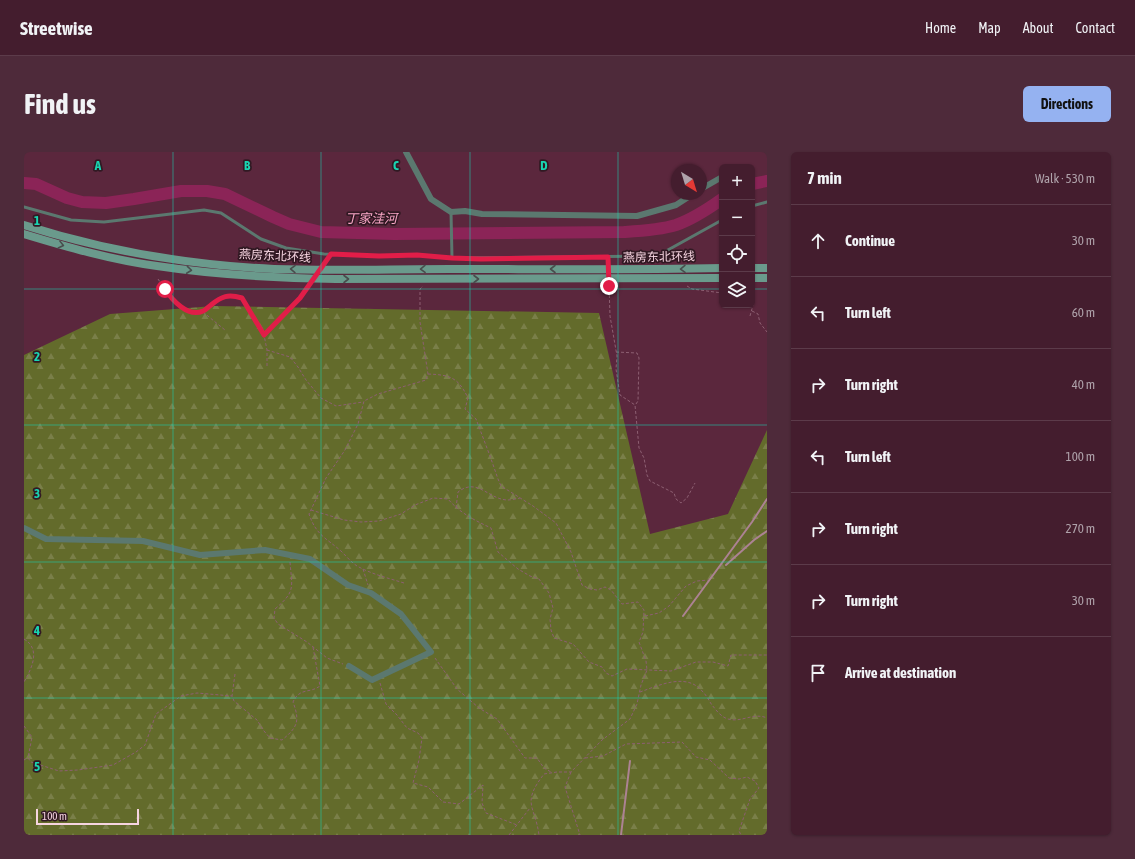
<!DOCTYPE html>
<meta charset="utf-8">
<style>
:root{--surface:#441d2e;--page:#4e2a3a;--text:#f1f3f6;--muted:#afa2aa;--line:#5c3b4a;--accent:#95b2f1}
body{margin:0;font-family:"Asap Condensed","Noto Sans SC",sans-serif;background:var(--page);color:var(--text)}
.controls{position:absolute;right:12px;top:12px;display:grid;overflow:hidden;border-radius:6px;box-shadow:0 1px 3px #0004}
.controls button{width:36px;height:36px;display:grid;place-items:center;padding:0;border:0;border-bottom:1px solid var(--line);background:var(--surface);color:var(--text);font:20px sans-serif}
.compass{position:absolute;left:647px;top:12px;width:36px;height:36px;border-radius:50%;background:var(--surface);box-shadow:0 1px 3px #0004;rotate:142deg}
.scale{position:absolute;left:12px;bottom:10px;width:103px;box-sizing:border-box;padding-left:4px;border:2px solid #f6d4e0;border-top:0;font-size:11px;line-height:14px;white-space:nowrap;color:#f6d4e0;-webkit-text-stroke:3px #311923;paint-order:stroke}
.stop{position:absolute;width:12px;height:12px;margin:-9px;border:3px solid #e11d48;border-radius:50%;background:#fff}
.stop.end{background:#e11d48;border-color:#fff;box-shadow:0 1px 4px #0008}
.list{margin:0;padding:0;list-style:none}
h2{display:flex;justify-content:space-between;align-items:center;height:52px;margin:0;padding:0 16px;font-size:17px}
h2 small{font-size:13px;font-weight:400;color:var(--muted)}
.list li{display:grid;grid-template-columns:26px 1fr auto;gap:12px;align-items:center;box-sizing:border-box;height:72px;padding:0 16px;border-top:1px solid var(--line)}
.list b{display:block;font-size:15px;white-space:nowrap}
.list em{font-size:13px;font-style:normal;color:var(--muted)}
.icon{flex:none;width:22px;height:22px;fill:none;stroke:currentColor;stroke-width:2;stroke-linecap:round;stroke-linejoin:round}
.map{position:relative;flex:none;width:743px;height:683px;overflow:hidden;border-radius:6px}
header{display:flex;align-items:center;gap:24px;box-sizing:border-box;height:56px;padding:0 20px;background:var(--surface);border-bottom:1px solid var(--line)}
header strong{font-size:19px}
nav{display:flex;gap:22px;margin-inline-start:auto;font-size:14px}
.intro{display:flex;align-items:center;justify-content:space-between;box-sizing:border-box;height:96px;padding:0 24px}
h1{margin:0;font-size:28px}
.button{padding:10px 18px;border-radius:6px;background:var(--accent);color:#111;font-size:14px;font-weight:700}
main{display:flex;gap:24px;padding:0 24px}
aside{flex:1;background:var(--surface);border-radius:6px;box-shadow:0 1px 3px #0004}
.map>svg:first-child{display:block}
.forest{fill:url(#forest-firs)}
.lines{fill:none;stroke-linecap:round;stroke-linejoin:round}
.river{stroke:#8b2457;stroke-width:12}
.path{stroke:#8d5f72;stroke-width:1;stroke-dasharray:3 2;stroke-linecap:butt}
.service{stroke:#5b786f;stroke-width:3}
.minor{stroke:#5b786f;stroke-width:6}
.secondary{stroke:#6a9a8c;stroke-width:8}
.rail{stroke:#ac8293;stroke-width:2}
.secondary-bridge{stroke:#6a9a8c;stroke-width:8}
.oneway{stroke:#484d4d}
.route{stroke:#e11d48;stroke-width:5}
.grid{fill:none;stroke:#19d5b2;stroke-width:1;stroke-opacity:0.55}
.labels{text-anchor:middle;stroke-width:3.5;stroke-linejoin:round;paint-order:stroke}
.street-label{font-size:12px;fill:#f6d4e0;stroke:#311923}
.water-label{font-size:13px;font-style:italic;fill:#f9a6c6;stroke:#311923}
.grid-label{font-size:13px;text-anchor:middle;font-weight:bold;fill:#19d5b2;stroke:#311923;stroke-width:3.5;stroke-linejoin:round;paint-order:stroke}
</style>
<header>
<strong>Streetwise</strong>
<nav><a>Home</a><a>Map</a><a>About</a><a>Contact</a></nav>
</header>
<div class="intro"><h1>Find us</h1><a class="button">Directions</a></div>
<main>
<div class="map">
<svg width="743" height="683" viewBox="0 0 743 683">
<defs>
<pattern id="forest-firs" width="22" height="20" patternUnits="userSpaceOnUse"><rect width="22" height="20" fill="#636b2b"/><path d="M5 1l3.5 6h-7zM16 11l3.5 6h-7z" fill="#7a7f49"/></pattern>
</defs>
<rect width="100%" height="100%" fill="#5b273d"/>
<polygon class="forest" points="190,154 575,161 626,382 704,362 743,278 743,683 0,683 0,203 86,162"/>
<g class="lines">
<g class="river">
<path d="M 0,31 L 12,32 L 43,46 L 58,50 L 82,51 L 110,47 L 157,39 L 183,39 L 201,42 L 249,65 L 265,72 L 297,80 L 370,82 L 600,80 C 617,79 636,78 652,73 C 669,67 684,57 698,47"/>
<polyline points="728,32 743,29"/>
</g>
<g class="path">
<path d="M 134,127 C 143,140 161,168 179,159 C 182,158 185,155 187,153 C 198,144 204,142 218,146 L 240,183"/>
<polyline points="585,133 586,164 593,204 592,217 596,243 611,253 615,296 620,306 623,323 626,329 650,341 652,347 657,351 663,346 671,331"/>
<polyline points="663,134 668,137 698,141"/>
<polyline points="728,159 734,162 736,171 743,180"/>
<polyline points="179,160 201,178"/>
<polyline points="726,164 729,153 728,151"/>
<polyline points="243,198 266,205 274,215 282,228 297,246 312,254 339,250"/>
<polyline points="592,200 613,201 615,206 614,249 612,252"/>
<polyline points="243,214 243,198 240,183 276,146 284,134"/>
<path d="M 404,222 C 426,223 434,225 444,246 L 441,257 L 452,267 L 466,304 L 474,327 L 477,334 L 509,354 L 532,371 L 547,400 L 558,433 L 566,437 L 573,438 L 581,435 L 587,438 L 598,452 L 614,450 L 620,458 L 619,480 L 615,490 L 622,509 L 623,518 L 617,533 L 613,552 L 606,567 L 578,588 L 547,620 L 533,620 L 520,622 C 497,652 511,653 515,683"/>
<path d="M 432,356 L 434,340 C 453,325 464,347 483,348 C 487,348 492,347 496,346"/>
<path d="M 287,358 L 320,368 L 337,370 L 355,369 L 377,362 L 391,353 L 409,346 L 424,347 C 436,361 450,368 467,376 L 474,400 L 494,417 L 506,424 L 515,427 L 525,441 L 529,456 L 526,467 L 527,478 L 530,486 L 549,492 L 565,510 L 578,515 L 582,521 L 588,524 L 603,517 L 647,519 L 672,510 L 689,510 L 704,514 L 707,503 L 743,503"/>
<path d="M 266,410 C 268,436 272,439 251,457 L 250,466 L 254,472 L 283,490 L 303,506 L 319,512"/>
<polyline points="339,417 344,433"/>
<path d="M 380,431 C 364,426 347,422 333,414 C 327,410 322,404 317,399 C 302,386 292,383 285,362 L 302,326 L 321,298 L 334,272 L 340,249 L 354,242 L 402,228 L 404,222 L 396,170 L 396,137 L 399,134"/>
<polyline points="621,464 635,461 645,454 662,434 673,429 685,428"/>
<path d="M 0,487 C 17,497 8,516 0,530"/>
<polyline points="411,506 433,537 455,556 473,567 501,606 513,606 520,616 527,620"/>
<path d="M 211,522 L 208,544 L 210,549 L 233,568 L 240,579 L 246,586 L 258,588 C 274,575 276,569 269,550 C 276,535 285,542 296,534 L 289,495"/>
<polyline points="356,531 362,552 373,563 383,576 394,581 398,586 395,608 389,631 404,635 419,650 435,652 459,633 458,651 462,661 493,673"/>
<path d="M 616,540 C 636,533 663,520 679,540 C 683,544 685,549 688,553 C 692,558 697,565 704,567 C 717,571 730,560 743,566"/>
<polyline points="0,574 8,585 4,606 7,610 35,619 54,618 89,613 112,600 121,593 132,562 157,544 173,541 208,544"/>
<polyline points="561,606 579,604 602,592 658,590 672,605 686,608 705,626 715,627 723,625 731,629 735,636 726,647 715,679 717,683"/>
<polyline points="0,608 3,606"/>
<polyline points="547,620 541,635 556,683"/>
<polyline points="485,683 506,656"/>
</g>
<g class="service">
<polyline points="728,54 743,50"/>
<polyline points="0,55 47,68 80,70 180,58 197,61 237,87 262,96 300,102 355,104 393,103 428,106 633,104 698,68"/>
<polyline points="427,60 428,106"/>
</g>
<g class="minor">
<polyline points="382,0 407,47 427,60 441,59 458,62 613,64 652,53 669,42"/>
<polyline points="677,37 698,25"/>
<polyline points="0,376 22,387 119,389 176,403 241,398 286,407 324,433 347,441 377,462 407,500 348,528 325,514"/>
</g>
<g class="secondary">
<polyline points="728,116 743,116"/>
<polyline points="728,126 743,126"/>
</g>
<g class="rail">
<polyline points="702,413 730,388 743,379"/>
<polyline points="659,464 728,370 743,347"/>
<polyline points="597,683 606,609"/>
</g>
<g class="secondary-bridge">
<path d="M 0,73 C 82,99 164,113 250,117 C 308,119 367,117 426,117 C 517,117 607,118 698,116"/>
<path d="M 0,82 C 43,95 88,108 133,114 C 192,123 253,126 312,127 L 698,126"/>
</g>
</g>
<defs><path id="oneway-chevron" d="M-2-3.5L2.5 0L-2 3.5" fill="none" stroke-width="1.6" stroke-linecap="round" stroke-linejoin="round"/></defs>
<g class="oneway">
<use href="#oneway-chevron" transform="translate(37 93) rotate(14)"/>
<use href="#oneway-chevron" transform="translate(269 117) rotate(-179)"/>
<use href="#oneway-chevron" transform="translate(399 117) rotate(179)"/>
<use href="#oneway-chevron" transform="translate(529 117) rotate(-180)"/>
<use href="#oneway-chevron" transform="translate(659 117) rotate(179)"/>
<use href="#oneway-chevron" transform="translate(165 118) rotate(6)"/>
<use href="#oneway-chevron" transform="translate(322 127)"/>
<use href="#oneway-chevron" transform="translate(452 127)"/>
</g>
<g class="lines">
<path class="route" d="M 141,137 C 148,148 164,166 179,159 C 182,158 184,155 187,153 C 198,144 204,142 218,146 L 240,183 L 276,146 L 307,102 L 355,104 L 393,103 L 428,106 L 457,107 L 584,105 L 585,134"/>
</g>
<path class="grid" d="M 149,0 L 149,683M 297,0 L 297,683M 446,0 L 446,683M 594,0 L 594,683M 0,137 L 698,137M 728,137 L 743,137M 0,273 L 743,273M 0,410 L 743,410M 0,546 L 743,546"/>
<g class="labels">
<g class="street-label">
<text transform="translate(251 104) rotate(3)" y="4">燕房东北环线</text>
<text transform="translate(635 105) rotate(-1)" y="4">燕房东北环线</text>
</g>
<g class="water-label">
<text x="347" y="71">丁家洼河</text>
</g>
</g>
<g class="grid-label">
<text x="74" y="18">A</text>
<text x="223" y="18">B</text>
<text x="372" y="18">C</text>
<text x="520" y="18">D</text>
<text x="13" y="73">1</text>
<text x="13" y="209">2</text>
<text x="13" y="346">3</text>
<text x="13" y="483">4</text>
<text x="13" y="619">5</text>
</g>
</svg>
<div class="controls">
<button>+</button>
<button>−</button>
<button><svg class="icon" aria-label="locate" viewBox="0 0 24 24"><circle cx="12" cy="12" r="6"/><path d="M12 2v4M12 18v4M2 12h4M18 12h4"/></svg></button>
<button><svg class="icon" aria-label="layers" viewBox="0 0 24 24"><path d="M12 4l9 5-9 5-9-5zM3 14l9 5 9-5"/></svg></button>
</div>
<svg class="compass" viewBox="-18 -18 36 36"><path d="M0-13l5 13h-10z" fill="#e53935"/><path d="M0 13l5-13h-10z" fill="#afa2aa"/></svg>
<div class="scale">100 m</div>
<div class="stop" style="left:141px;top:137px"></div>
<div class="stop end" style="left:585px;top:134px"></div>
</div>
<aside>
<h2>7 min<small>Walk · 530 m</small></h2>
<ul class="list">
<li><svg class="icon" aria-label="ahead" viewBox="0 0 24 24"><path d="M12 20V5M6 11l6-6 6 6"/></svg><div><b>Continue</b></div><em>30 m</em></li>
<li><svg class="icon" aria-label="left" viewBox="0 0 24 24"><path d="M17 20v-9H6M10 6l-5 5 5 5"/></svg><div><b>Turn left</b></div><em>60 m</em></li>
<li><svg class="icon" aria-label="right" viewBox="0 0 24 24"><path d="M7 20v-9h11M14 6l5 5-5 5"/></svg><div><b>Turn right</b></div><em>40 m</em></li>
<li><svg class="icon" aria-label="left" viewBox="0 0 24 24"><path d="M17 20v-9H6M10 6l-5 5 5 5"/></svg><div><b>Turn left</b></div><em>100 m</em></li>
<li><svg class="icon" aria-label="right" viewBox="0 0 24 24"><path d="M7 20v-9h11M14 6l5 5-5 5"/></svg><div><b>Turn right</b></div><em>270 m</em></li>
<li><svg class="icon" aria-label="right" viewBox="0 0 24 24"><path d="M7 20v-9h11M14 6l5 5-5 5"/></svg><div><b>Turn right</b></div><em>30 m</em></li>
<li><svg class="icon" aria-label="arrive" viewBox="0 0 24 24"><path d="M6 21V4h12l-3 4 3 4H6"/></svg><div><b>Arrive at destination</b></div></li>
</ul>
</aside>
</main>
